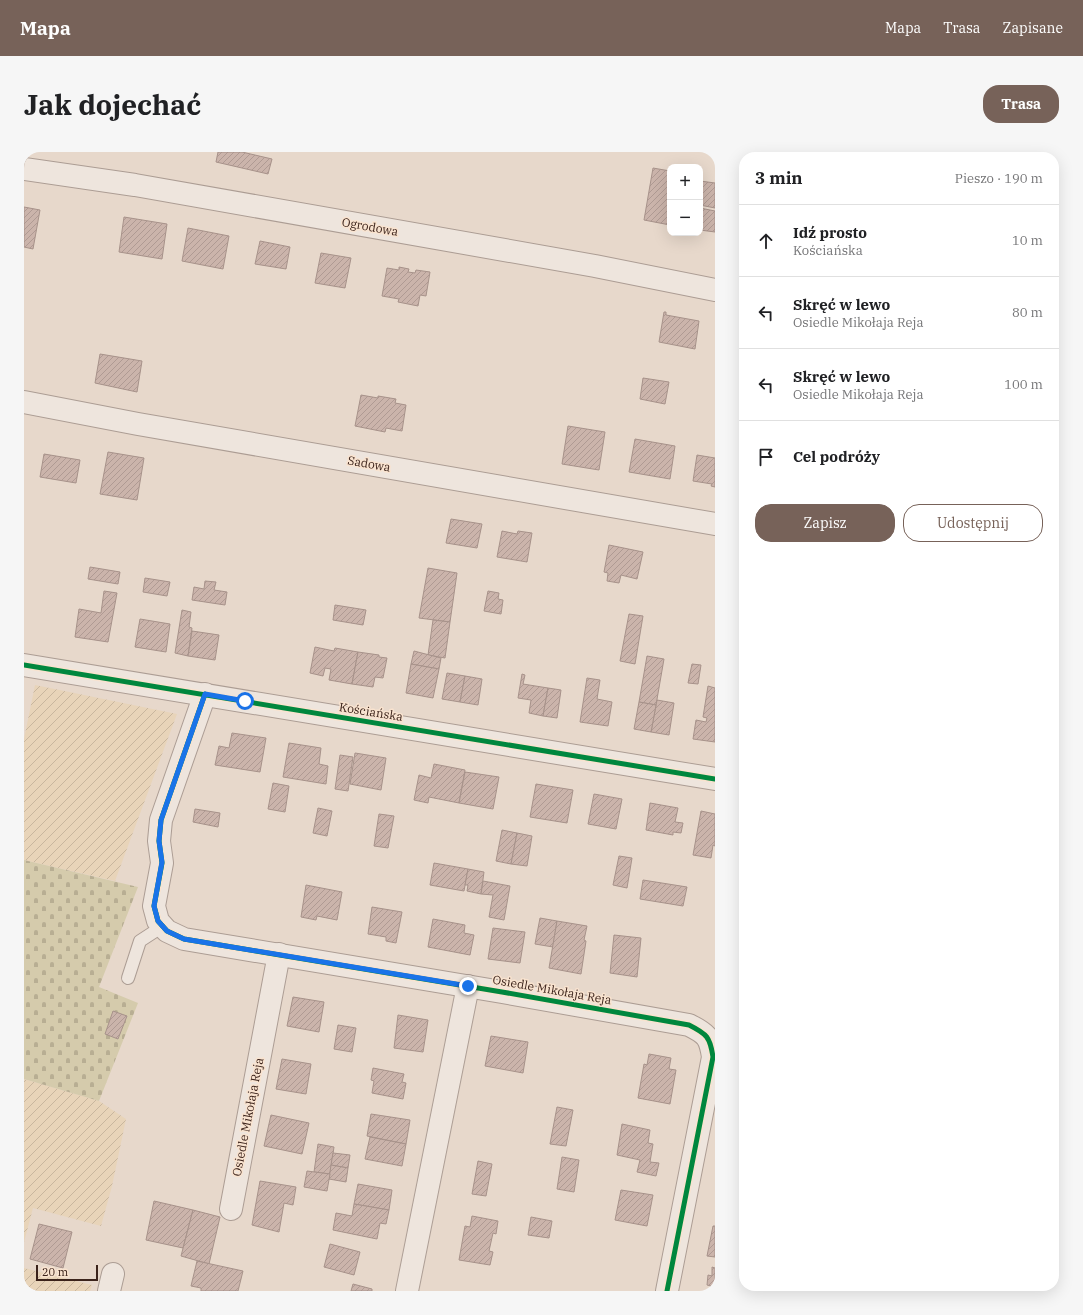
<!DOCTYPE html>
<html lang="pl">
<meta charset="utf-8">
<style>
:root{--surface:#fff;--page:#f6f6f6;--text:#202124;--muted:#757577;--line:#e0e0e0;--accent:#776259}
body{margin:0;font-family:"IBM Plex Serif",serif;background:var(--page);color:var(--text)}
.controls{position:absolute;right:12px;top:12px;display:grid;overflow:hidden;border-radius:8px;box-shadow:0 4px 16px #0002}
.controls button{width:36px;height:36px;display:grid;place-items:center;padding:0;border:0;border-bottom:1px solid var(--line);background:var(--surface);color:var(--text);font:20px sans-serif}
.scale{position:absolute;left:12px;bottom:10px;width:62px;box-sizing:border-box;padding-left:4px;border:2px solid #3b231b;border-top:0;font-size:11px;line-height:14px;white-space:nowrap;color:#3b231b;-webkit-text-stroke:3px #f9e3cf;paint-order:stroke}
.stop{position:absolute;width:12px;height:12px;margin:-9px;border:3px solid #1a73e8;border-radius:50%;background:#fff}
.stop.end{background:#1a73e8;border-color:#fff;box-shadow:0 1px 4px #0008}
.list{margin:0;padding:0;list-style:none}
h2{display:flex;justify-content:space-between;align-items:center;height:52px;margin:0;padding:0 16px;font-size:17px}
h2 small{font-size:13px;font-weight:400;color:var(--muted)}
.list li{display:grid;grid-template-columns:26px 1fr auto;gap:12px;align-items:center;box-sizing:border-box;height:72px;padding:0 16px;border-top:1px solid var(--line)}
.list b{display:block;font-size:15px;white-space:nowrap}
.list p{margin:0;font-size:13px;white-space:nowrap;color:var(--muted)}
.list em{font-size:13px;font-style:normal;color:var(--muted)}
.actions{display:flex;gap:8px;padding:12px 16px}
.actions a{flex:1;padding:9px 0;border:1px solid var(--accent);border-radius:16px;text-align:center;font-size:14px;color:var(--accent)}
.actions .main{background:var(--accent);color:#fff}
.icon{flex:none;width:22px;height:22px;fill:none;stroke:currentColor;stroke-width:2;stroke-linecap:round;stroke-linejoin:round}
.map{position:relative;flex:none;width:691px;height:1139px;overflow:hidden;border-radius:16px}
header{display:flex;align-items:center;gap:24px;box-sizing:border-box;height:56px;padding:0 20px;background:var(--accent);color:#fff}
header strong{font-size:19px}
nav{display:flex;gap:22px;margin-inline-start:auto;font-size:14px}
.intro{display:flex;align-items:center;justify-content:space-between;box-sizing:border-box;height:96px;padding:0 24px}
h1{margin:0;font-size:28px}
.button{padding:10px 18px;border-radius:16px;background:var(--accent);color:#fff;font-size:14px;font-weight:700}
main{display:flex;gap:24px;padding:0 24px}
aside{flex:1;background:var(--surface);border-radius:16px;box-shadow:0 4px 16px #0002}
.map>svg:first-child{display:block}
.farmland{fill:url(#farmland-furrows)}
.cemetery{fill:url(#cemetery-stones)}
.building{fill:url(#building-hatch);stroke:#a7928a}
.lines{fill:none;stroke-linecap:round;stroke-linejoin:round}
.service-casing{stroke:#ac9d94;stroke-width:14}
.minor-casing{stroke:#ac9d94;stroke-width:24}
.tertiary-casing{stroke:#ac9d94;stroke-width:24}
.service{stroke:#eee5dd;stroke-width:12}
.minor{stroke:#eee5dd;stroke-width:22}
.tertiary{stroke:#eee5dd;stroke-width:22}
.cycleway-casing{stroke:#f9e3cf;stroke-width:8}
.cycleway{stroke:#00873e;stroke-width:5}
.route{stroke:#1a73e8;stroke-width:5}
.labels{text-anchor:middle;stroke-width:3;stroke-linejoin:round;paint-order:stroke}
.street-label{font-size:12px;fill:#3b231b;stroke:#f9e3cf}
</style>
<header>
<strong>Mapa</strong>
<nav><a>Mapa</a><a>Trasa</a><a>Zapisane</a></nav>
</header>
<div class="intro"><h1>Jak dojechać</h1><a class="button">Trasa</a></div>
<main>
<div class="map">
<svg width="691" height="1139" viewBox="0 0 691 1139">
<defs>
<pattern id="farmland-furrows" width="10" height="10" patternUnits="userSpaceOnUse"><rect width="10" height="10" fill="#e8d4b9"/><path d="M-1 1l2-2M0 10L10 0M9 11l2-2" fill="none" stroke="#c8b69e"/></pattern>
<pattern id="cemetery-stones" width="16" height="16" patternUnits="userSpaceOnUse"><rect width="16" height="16" fill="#d5cbac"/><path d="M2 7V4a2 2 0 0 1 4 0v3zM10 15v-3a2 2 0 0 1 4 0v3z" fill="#b8ae93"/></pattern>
<pattern id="building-hatch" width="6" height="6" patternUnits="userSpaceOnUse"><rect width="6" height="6" fill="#cbb4ab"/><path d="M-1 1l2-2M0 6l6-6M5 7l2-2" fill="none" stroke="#af9a93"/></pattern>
</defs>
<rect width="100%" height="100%" fill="#e7d8cb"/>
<g class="farmland">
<polygon points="11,533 153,562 91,729 0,708 0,587"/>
<polygon points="0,927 75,949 102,967 88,1034 77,1074 9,1056 0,1090"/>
<polygon points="0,1116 68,1133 66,1139 0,1139"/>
</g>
<polygon class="cemetery" points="0,708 114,735 75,835 114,851 75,949 0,927"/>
<g class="building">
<polygon points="194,0 218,0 248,7 244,22 192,10"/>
<polygon points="629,16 646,19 646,73 620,68"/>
<polygon points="676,29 691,31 691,56 676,53"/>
<polygon points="0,55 16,58 9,97 0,95"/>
<polygon points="676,56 691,59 691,80 676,78"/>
<polygon points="100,65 143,72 138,107 95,100"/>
<polygon points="164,76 205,84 199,117 158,109"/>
<polygon points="236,89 266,95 262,117 231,112"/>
<polygon points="297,101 327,106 321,136 291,131"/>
<polygon points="375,115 385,117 384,120 391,121 392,118 406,120 402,144 396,143 394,154 374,150 375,147 358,144 363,116 375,118"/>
<polygon points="640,160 642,160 642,163 675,169 671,197 635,190"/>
<polygon points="76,202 118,209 113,240 71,231"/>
<polygon points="619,226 645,230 641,252 616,247"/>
<polygon points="337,243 354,246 354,244 372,247 371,251 382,253 378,279 362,276 361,280 331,274"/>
<polygon points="544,274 581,280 575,318 538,312"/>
<polygon points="611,287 651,294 646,327 605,320"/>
<polygon points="84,300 120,306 113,348 76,342"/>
<polygon points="20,302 56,308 52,331 16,325"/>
<polygon points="673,303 691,306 691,335 687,334 688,332 669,329"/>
<polygon points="427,367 458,372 453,396 422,391"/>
<polygon points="478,379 493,382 494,379 508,381 503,410 473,405"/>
<polygon points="585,393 619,400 613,427 597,423 595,431 583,429 584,421 580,420"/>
<polygon points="66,415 96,420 94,432 64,427"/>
<polygon points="404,416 433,421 426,470 395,466"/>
<polygon points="121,426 146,430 143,444 119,440"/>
<polygon points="181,429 192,430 190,438 203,440 201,453 168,448 170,435 180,437"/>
<polygon points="80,439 93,441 84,490 51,485 55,457 77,461"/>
<polygon points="464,439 475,441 474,447 479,448 477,462 460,459"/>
<polygon points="311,453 342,458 339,473 309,468"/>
<polygon points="158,458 167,460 165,475 168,476 164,504 151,501"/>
<polygon points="605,462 619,464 611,512 596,509"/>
<polygon points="116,467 146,472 142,500 111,495"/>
<polygon points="409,468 426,470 421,506 404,503"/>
<polygon points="168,479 195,483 191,508 164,504"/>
<polygon points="291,495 310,499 311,496 334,500 328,532 305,528 307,517 301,516 299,524 286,521"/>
<polygon points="390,499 417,506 415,517 387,512"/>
<polygon points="334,500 355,503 355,505 363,506 359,526 351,525 349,535 328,532"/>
<polygon points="623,504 640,507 632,553 615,550"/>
<polygon points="387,512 415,517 409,546 382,541"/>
<polygon points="668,512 677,513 674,532 664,531"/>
<polygon points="423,521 441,524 436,550 418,547"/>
<polygon points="498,522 501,523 499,532 524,536 519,564 505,561 507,548 494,546"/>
<polygon points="441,524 458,527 454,553 436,550"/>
<polygon points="563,526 576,528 573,547 588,550 584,574 556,570"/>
<polygon points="684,534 691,536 691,590 669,587 672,568 682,570 683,566 679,565"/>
<polygon points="524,536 537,538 533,566 519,564"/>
<polygon points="633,548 650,551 645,583 627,580"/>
<polygon points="615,550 632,553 627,580 610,577"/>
<polygon points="208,581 242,586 236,620 191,613 195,594 205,596"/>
<polygon points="265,591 297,596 295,612 304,614 302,632 259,625"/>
<polygon points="331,601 362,606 357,638 326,632"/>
<polygon points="316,603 329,605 324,639 311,637"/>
<polygon points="410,612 441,618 435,651 405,645 404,651 390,648 395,623 407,626"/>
<polygon points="441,620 475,625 469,657 435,651"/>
<polygon points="249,631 265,634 261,660 244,657"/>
<polygon points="512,632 549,638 543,671 506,665"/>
<polygon points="570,642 598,647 592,677 564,672"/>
<polygon points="626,651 654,656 651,670 659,671 657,681 649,680 649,683 622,678"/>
<polygon points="294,656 308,659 303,684 289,681"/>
<polygon points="171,657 196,661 194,675 169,670"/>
<polygon points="677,659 691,662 691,694 689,693 687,706 669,703"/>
<polygon points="355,662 370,664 364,696 350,694"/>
<polygon points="478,678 493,681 487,712 472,709"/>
<polygon points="493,681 508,684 503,714 487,712"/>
<polygon points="595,704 608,706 603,736 589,733"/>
<polygon points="410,711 444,717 440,739 406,733"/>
<polygon points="444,717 460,720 457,742 443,739 444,733 441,733"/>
<polygon points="619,728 663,735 659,754 616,747"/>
<polygon points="459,729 486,734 480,768 465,765 469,743 457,742"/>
<polygon points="282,733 318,740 313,768 293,764 292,768 277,765"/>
<polygon points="348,755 378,760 372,791 362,789 362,785 344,782"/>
<polygon points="516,766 533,769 529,795 511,792"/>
<polygon points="409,767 441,773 440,781 450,783 446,803 404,795"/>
<polygon points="533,769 563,774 560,788 562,789 557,822 525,816"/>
<polygon points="469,776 501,780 496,811 464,807"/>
<polygon points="590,783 617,786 613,825 586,821"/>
<polygon points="269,845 300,850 295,880 263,874"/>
<polygon points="89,859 103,864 94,887 81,882"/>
<polygon points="374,863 404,868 399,900 370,896"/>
<polygon points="314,873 332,876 328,900 310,897"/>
<polygon points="467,884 504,890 499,921 461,914"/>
<polygon points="625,902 647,906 645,917 652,918 646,952 614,946 620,912 623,913"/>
<polygon points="258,907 287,912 282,942 252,937"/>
<polygon points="349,916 380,922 378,930 382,931 379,947 348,941 350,929 347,928"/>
<polygon points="533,955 549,958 542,994 526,992"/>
<polygon points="347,962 386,968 382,992 343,984"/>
<polygon points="247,963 285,971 278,1002 240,994"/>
<polygon points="598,972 626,978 624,991 629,992 626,1010 635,1011 632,1024 613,1020 616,1008 593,1003"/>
<polygon points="346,985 382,992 378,1014 341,1007"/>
<polygon points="294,992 310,995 306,1022 290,1020"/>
<polygon points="309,1001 326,1003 324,1016 307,1013"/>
<polygon points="538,1005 555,1008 550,1040 533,1037"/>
<polygon points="454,1009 468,1012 462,1044 448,1042"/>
<polygon points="307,1013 324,1016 322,1030 305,1027"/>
<polygon points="283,1019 306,1022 303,1039 280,1035"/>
<polygon points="236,1029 272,1035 269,1053 260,1051 255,1080 228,1073"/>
<polygon points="334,1032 368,1038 365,1058 330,1052"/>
<polygon points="597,1038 629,1043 623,1074 591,1068"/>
<polygon points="130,1049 169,1058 159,1096 122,1088"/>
<polygon points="330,1052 365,1058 362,1072 356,1071 353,1087 309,1078 312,1061 328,1064"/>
<polygon points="169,1058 196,1065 185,1112 157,1104"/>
<polygon points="448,1064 474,1069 472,1082 469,1081 465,1099 469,1100 466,1113 435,1108 441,1074 446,1075"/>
<polygon points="507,1065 528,1069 525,1086 504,1083"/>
<polygon points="15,1072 48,1080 39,1116 6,1107"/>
<polygon points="689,1074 691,1074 691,1105 683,1104"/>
<polygon points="306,1092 336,1100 330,1123 300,1115"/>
<polygon points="173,1109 219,1119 214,1139 177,1139 177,1136 167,1134"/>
<polygon points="688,1115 691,1116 691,1139 686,1139 687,1134 683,1133 684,1123 688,1124"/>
<polygon points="329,1132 348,1137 348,1139 327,1139"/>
</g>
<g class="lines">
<g class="service-casing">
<polyline id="service" points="104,826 116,789 139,774"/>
</g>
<g class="minor-casing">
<g id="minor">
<polyline points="0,17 111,33 571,114 691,138"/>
<polyline points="0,250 114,272 691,372"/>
<path d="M 181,542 L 137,668 L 135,689 L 138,711 L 130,754 L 134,769 L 143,779 L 160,787 L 478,840 L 665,873 C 683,882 686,885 689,905 L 643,1139"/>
<polyline points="207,1057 255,802"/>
<polyline points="85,1139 89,1122"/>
<polyline points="383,1139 444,834"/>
</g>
</g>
<g class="tertiary-casing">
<polyline id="tertiary" points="0,513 691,627"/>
</g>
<use href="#service" class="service"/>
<use href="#minor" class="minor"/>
<use href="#tertiary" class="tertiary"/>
<g class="cycleway-casing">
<g id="cycleway">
<polyline points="0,513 691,627"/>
<path d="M 181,542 L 137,668 L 135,689 L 138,711 L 130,754 L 134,769 L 143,779 L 160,787 L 478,840 L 665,873 C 683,882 686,885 689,905 L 643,1139"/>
</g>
</g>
<use href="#cycleway" class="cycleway"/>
</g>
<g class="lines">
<polyline class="route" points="221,549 181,542 137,668 135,689 138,710 130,754 134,769 143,779 160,787 444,834"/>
</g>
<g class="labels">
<g class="street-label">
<text transform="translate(346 75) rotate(10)" y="4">Ogrodowa</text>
<text transform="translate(345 312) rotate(10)" y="4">Sadowa</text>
<text transform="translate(347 560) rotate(9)" y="4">Kościańska</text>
<text transform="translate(528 838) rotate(10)" y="4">Osiedle Mikołaja Reja</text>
<text transform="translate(224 965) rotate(-79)" y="4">Osiedle Mikołaja Reja</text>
</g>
</g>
</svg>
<div class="controls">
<button>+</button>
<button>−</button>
</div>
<div class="scale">20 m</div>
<div class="stop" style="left:221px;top:549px"></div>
<div class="stop end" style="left:444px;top:834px"></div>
</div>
<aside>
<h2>3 min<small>Pieszo · 190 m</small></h2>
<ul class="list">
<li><svg class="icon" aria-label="ahead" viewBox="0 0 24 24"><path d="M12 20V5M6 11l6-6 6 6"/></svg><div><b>Idź prosto</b><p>Kościańska</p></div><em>10 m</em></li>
<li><svg class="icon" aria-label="left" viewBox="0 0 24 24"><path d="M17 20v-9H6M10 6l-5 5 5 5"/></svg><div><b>Skręć w lewo</b><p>Osiedle Mikołaja Reja</p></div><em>80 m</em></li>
<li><svg class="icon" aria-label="left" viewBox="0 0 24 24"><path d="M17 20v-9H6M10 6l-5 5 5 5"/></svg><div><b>Skręć w lewo</b><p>Osiedle Mikołaja Reja</p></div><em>100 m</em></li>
<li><svg class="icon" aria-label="arrive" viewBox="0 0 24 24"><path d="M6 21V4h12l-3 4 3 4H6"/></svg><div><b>Cel podróży</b></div></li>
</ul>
<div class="actions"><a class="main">Zapisz</a><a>Udostępnij</a></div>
</aside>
</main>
